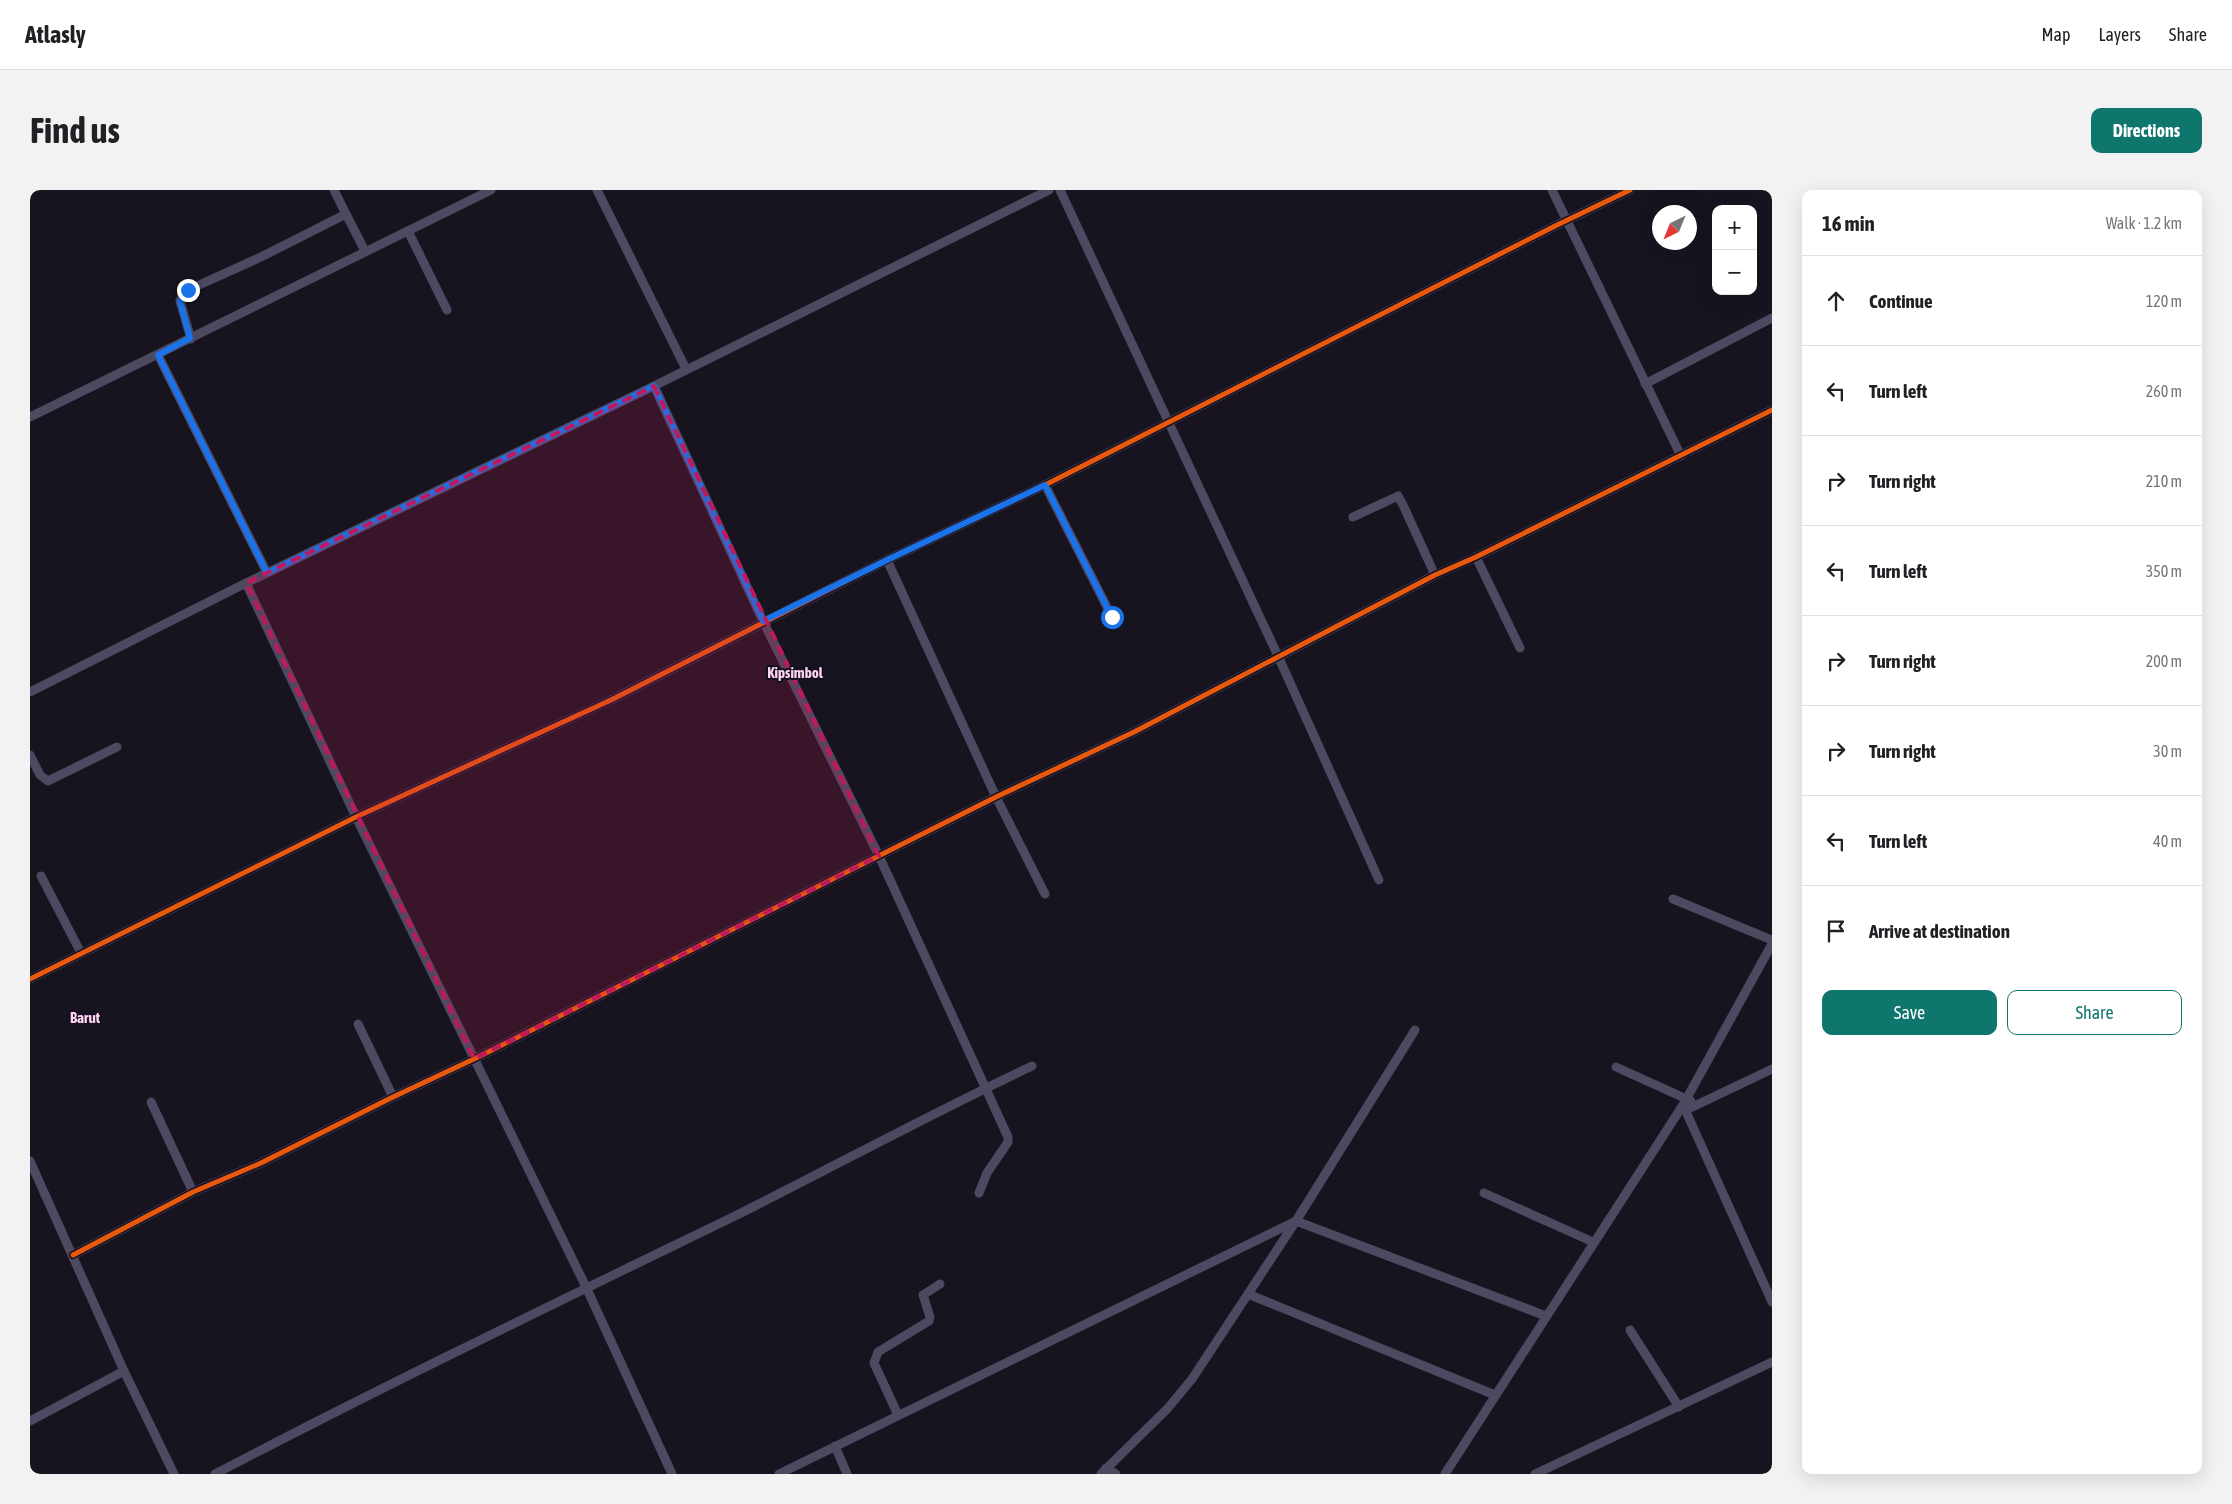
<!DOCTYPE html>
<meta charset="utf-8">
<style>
:root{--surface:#fff;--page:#f2f2f2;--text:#202124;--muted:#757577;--line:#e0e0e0;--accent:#0f766e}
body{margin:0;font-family:"Asap Condensed",sans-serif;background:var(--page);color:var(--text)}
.controls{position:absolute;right:15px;top:15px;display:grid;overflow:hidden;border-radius:10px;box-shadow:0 5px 20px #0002}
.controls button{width:45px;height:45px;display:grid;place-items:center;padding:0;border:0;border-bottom:1px solid var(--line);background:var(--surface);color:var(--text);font:25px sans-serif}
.compass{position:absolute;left:1622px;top:15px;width:45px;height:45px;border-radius:50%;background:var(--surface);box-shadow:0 5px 20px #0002;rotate:223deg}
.stop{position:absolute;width:15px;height:15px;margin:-11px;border:4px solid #1a73e8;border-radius:50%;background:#fff}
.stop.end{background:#1a73e8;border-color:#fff;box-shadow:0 1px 5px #0008}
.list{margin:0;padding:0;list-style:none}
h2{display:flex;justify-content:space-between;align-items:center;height:65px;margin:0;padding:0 20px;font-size:21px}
h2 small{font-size:16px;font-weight:400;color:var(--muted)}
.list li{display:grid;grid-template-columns:32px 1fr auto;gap:15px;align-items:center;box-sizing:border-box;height:90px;padding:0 20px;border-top:1px solid var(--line)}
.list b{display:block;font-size:19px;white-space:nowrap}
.list em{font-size:16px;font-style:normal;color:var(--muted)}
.actions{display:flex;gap:10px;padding:15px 20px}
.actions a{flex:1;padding:11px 0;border:1px solid var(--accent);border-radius:10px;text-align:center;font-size:18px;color:var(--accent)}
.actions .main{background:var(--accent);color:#fff}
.icon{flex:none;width:28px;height:28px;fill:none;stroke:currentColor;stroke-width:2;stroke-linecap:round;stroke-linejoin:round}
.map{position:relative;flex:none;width:1742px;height:1284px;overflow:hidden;border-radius:10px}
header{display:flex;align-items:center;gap:30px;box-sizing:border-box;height:70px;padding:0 25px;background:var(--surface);border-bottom:1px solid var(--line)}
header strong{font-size:24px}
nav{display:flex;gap:28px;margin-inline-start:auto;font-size:18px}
.intro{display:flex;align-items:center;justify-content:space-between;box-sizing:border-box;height:120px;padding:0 30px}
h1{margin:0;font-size:35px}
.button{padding:12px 22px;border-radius:10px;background:var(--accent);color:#fff;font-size:18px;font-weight:700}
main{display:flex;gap:30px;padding:0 30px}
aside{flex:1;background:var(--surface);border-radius:10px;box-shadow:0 5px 20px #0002}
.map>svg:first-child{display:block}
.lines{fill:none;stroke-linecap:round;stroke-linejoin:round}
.street{stroke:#4c4960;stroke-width:9}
.cycleway-casing{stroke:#140f24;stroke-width:8}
.cycleway{stroke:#e8590c;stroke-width:5}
.route{stroke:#1a73e8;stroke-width:6}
.marked{fill:#c2185b;fill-opacity:0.2;stroke:#c2185b;stroke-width:4;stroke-dasharray:10 6;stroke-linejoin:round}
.labels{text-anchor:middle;stroke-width:4;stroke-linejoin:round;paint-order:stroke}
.quarter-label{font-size:15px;font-weight:bold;fill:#fdd5ec;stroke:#140f24}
</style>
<header>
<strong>Atlasly</strong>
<nav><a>Map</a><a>Layers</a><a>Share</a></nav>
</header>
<div class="intro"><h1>Find us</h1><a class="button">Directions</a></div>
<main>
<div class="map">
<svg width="1742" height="1284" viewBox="0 0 1742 1284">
<rect width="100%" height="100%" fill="#17141f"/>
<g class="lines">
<g class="street">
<polyline points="304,0 316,24"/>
<polyline points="567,0 656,179"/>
<polyline points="1030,0 1248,466 1349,690"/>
<polyline points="1522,0 1651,266"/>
<polyline points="378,41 417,120"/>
<polyline points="161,149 150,111 152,106 158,100 231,67 316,24 335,61"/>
<polyline points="128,165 237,383"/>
<polyline points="1615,194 1742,128"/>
<polyline points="624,196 733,431 849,666 978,947 978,952 957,983 949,1003"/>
<polyline points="0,227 461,0"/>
<polyline points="1015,295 1082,427"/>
<polyline points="1323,327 1368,306 1373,315 1405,385"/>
<polyline points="1446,367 1490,458"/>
<polyline points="857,370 966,607 1015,704"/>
<polyline points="216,393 326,627 556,1097 642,1284"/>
<polyline points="0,502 216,393 624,196 1019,0"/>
<polyline points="0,565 10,585 18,591 87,557"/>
<polyline points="11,686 51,763"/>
<polyline points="1643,709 1742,750"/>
<polyline points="0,789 326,627 581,510 857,370 1015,295 1525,36 1600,0"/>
<polyline points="328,834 363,907"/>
<polyline points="1586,877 1661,911"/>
<polyline points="121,912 163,1002"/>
<polyline points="1653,915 1742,1112"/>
<polyline points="1656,920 1742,879"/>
<polyline points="0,971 94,1181 144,1284"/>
<polyline points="1454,1003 1563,1052"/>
<polyline points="43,1065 163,1002 231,973 363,907 444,869 966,607 1104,542 1405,385 1446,367 1742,220"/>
<polyline points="1218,1104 1465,1205"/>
<polyline points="1600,1140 1649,1217"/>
<polyline points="868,1225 844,1173 848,1162 899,1131 900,1127 893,1105 910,1094"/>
<polyline points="0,1231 94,1181"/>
<polyline points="805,1256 817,1284"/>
<polyline points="1076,1278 1086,1284"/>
<path d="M 185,1284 C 357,1194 532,1110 707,1025 C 805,976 902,923 1002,876"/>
<polyline points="749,1284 1266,1031 1516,1126"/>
<polyline points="1071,1284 1138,1218 1162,1189 1266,1031 1385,840"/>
<polyline points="1415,1284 1653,915 1742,754"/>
<polyline points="1505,1284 1742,1172"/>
</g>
<g class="cycleway-casing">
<g id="cycleway">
<polyline points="0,789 326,627 581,510 857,370 1015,295 1525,36 1600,0"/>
<polyline points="43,1065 163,1002 231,973 363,907 444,869 966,607 1104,542 1405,385 1446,367 1742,220"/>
</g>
</g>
<use href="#cycleway" class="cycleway"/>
</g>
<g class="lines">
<polyline class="route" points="158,100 152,106 150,111 160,148 128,165 237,383 624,196 733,431 857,370 1015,295 1082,427"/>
</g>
<path class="marked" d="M 624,196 L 849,666 L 444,869 L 216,393 Z"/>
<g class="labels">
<g class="quarter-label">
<text x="765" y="488">Kipsimbol</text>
<text x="55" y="833">Barut</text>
</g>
</g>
</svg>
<div class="controls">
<button>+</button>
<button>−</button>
</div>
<svg class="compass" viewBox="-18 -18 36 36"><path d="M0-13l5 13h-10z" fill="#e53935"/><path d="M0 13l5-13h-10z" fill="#757577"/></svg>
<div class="stop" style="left:1082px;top:427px"></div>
<div class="stop end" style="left:158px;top:100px"></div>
</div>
<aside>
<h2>16 min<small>Walk · 1.2 km</small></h2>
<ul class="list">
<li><svg class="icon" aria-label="ahead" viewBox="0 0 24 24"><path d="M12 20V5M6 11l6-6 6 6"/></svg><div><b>Continue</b></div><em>120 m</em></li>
<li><svg class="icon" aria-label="left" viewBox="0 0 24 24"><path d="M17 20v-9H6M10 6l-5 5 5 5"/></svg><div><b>Turn left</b></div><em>260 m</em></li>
<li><svg class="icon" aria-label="right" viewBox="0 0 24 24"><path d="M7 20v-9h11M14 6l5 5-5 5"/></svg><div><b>Turn right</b></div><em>210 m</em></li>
<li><svg class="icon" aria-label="left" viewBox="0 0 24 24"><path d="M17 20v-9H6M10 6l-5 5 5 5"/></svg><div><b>Turn left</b></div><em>350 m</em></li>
<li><svg class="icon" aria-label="right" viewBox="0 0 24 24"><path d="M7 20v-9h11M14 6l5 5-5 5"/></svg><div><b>Turn right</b></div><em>200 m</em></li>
<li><svg class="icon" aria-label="right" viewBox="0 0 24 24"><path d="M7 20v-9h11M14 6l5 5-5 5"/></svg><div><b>Turn right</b></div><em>30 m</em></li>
<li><svg class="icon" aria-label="left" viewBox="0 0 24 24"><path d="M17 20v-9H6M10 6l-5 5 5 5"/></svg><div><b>Turn left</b></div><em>40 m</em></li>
<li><svg class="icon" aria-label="arrive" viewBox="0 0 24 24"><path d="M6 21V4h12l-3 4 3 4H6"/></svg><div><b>Arrive at destination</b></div></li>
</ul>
<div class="actions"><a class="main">Save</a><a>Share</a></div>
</aside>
</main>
